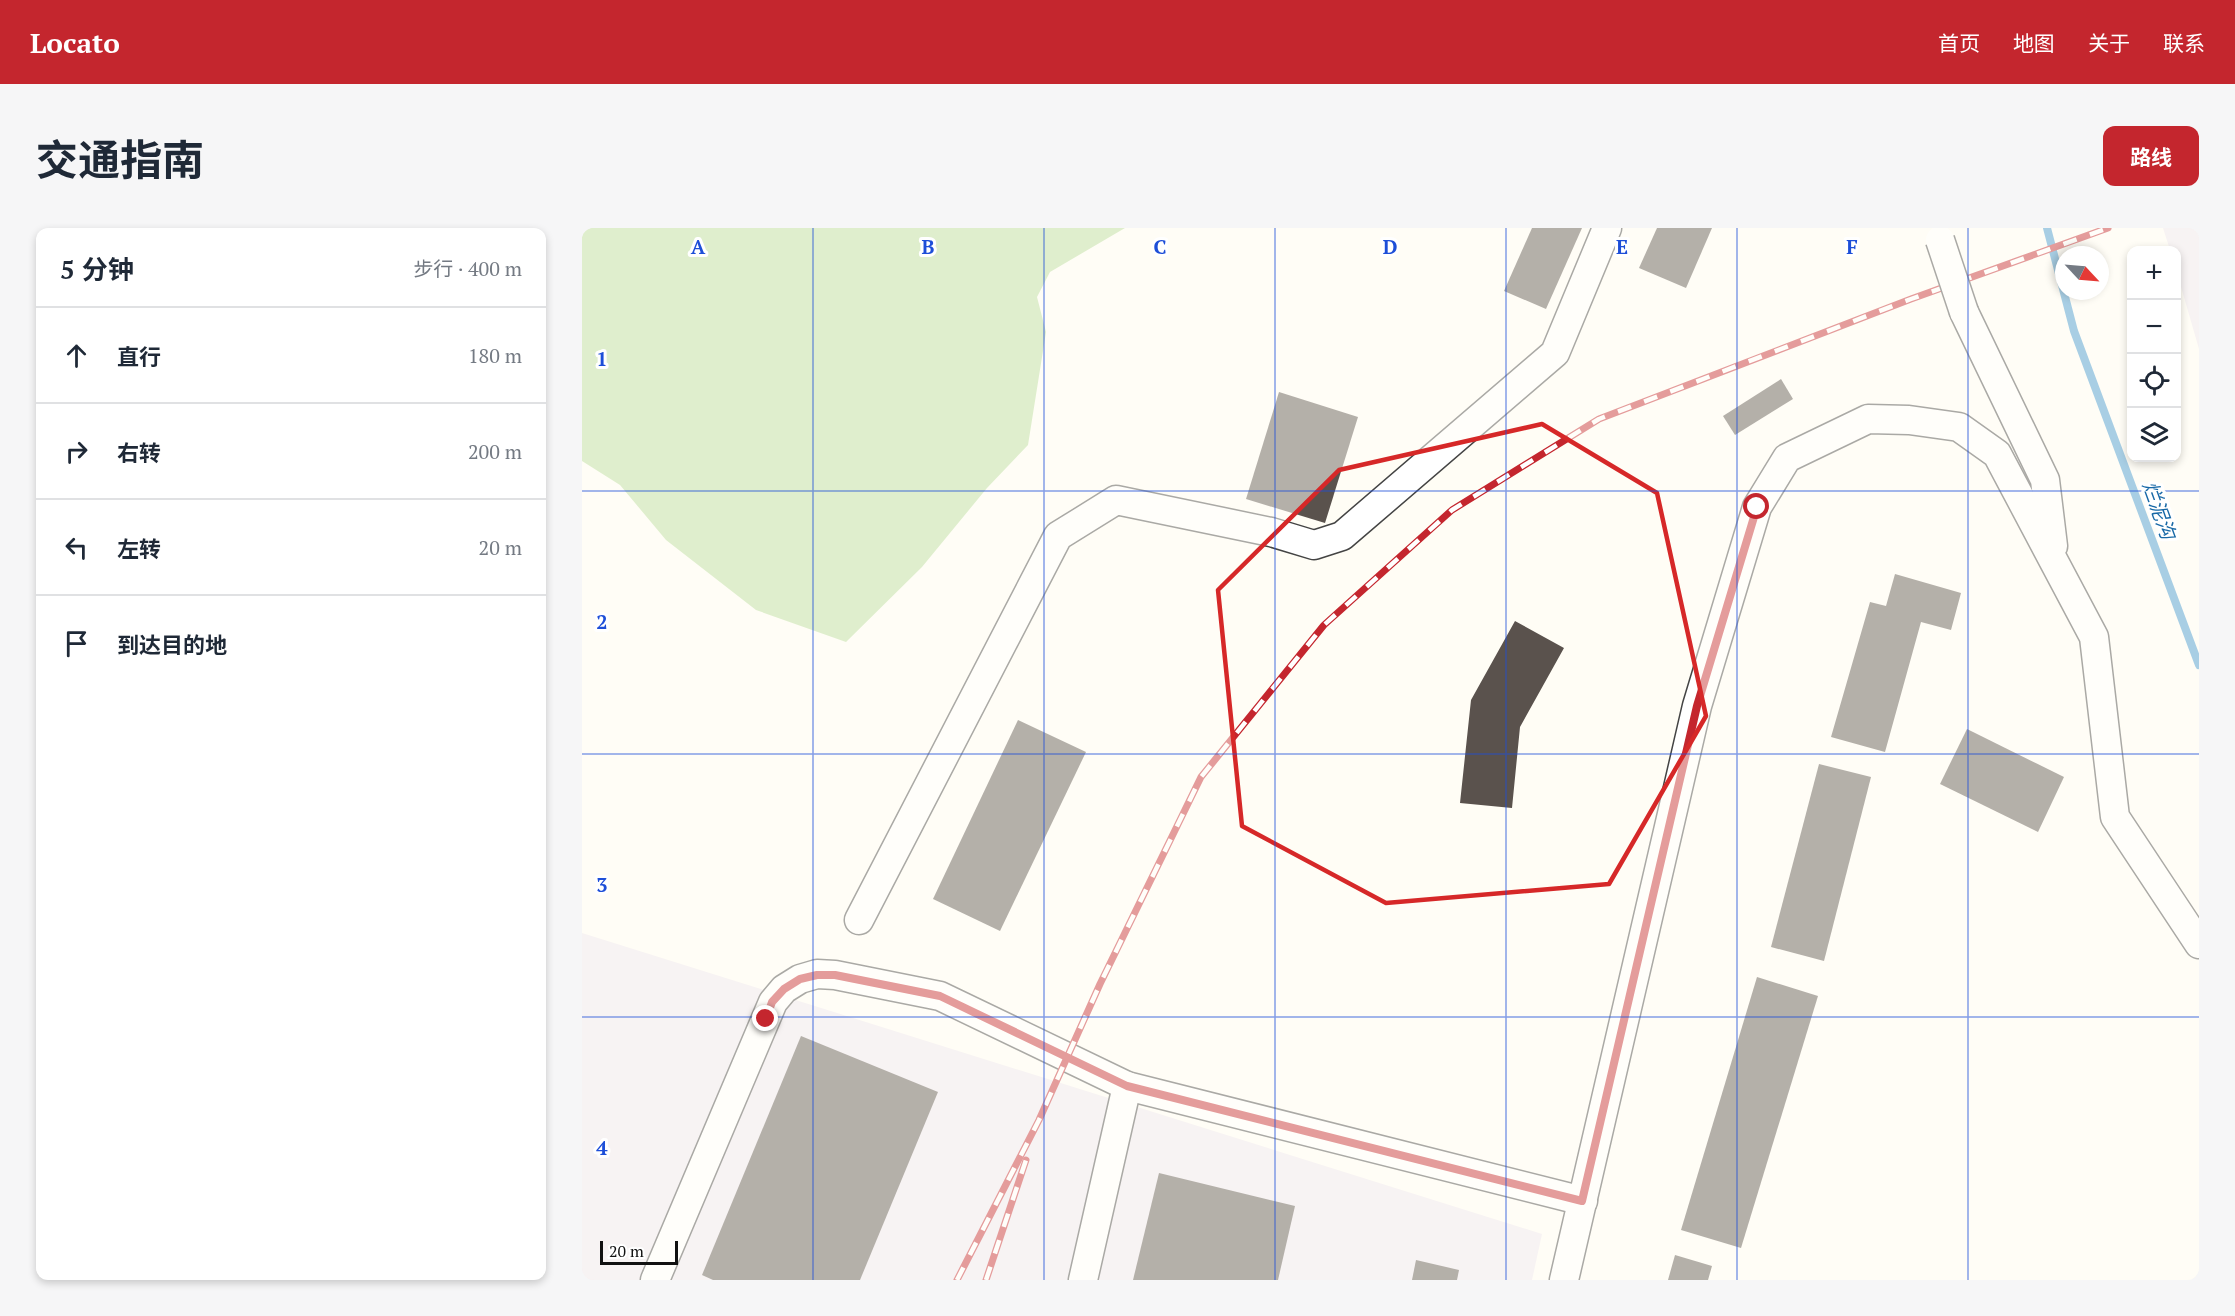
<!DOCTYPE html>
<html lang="zh">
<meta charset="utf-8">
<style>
:root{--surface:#fff;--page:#f6f6f7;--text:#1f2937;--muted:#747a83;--line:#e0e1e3;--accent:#c4262e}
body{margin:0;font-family:"PT Serif","Noto Sans SC",serif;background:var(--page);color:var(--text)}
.controls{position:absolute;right:18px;top:18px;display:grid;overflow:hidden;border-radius:12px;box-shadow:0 3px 9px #0003}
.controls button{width:54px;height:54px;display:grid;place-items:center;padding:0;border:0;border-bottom:2px solid var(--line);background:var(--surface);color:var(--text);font:30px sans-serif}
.compass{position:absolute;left:1473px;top:18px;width:54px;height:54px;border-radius:50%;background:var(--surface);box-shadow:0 3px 9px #0003;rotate:116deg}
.scale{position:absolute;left:18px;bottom:15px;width:78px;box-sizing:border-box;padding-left:6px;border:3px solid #111;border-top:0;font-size:16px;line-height:21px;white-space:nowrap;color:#111;-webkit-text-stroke:4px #fff;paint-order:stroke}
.stop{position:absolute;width:18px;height:18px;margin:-14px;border:4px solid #c4262e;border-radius:50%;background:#fff}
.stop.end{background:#c4262e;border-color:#fff;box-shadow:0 2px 6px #0008}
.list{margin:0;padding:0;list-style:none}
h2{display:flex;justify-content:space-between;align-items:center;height:78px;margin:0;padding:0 24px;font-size:26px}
h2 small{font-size:20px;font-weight:400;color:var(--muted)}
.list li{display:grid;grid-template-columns:39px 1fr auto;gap:18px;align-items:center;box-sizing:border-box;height:96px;padding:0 24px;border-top:2px solid var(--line)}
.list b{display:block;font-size:22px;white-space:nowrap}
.list em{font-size:20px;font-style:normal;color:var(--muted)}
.icon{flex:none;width:33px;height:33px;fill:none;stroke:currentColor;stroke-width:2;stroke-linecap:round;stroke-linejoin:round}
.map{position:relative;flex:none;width:1617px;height:1052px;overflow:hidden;border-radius:12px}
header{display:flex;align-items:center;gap:36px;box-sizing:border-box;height:84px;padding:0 30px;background:var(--accent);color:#fff}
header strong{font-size:28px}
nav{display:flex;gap:33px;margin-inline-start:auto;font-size:21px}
.intro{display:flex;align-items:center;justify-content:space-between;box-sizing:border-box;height:144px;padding:0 36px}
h1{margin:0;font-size:42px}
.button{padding:15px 27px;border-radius:12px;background:var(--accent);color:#fff;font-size:21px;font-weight:700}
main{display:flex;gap:36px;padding:0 36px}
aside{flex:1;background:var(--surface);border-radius:12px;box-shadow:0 3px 9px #0003}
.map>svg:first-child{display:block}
.industrial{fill:#eee6ef}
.forest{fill:#b9dc9c}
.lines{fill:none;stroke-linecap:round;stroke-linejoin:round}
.stream{stroke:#3f96cf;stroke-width:8}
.building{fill:#5a524d}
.minor-casing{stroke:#444;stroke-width:31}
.minor{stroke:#fff;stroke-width:28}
.rail-casing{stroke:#c4262e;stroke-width:7}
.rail{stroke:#fff;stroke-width:4.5;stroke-dasharray:14;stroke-linecap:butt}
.minor-bridge-casing{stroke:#444;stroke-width:31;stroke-linecap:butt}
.minor-bridge{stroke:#fff;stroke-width:28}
.route{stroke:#c4262e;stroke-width:8}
.marked{fill:none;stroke:#d62828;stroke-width:4.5;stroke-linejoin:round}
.grid{fill:none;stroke:#1d4ed8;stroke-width:1.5;stroke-opacity:0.55}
.labels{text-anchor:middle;stroke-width:6;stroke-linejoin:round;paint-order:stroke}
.water-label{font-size:20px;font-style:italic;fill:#1768a6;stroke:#fff}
.grid-label{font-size:20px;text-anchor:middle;font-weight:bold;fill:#1d4ed8;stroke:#fff;stroke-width:6;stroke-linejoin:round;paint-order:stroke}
</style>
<header>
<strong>Locato</strong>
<nav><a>首页</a><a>地图</a><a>关于</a><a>联系</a></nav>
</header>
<div class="intro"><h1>交通指南</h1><a class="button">路线</a></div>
<main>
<aside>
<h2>5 分钟<small>步行 · 400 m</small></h2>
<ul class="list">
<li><svg class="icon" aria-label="ahead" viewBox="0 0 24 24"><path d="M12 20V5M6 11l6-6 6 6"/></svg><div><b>直行</b></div><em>180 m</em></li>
<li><svg class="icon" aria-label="right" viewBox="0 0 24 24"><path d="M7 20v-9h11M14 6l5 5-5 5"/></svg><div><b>右转</b></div><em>200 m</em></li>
<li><svg class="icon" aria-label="left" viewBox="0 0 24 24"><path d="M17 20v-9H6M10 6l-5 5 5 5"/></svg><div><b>左转</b></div><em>20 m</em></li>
<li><svg class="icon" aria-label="arrive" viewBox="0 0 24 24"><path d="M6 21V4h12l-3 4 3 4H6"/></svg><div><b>到达目的地</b></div></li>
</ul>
</aside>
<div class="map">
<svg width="1617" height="1052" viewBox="0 0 1617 1052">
<rect width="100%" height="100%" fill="#fffdf5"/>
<g class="industrial">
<polygon points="1581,0 1617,0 1617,121 1595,45 1594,22 1588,22"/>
<polygon points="0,705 960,1006 950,1052 0,1052"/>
</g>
<polygon class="forest" points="0,0 543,0 468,44 455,69 464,104 446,217 405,260 340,339 264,414 174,382 84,312 38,257 0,233"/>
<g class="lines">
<polyline class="stream" points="1465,0 1492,103 1617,437"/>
</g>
<g class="building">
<polygon points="950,0 1000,0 964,81 922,63"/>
<polygon points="1075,0 1130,0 1104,60 1057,40"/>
<polygon points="1199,151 1211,171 1153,207 1141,188"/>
<polygon points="697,164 776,189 743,295 664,271"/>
<polygon points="1313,346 1379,365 1369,402 1339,394 1303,524 1249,509 1288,374 1304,378"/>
<polygon points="933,393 982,420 938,499 930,580 878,575 889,472"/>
<polygon points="436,492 504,524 418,703 351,671"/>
<polygon points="1385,501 1482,549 1456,604 1358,556"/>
<polygon points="1237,536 1289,549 1242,733 1189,719"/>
<polygon points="1175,749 1236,768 1159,1020 1099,1002"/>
<polygon points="219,808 356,864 278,1052 131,1052 120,1047"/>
<polygon points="577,945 713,978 696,1052 551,1052"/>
<polygon points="1093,1027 1130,1038 1126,1052 1086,1052"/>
<polygon points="834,1032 877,1042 875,1052 830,1052"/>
</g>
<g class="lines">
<g class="minor-casing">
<g id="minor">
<polyline points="1382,84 1463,252 1471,318"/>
<polyline points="277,692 476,308 534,272 689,304 732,317 760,308 973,125 1025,0"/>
<polyline points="73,1052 191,774 202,761 218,751 235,746 253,747 358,768 545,858 1001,973"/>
<polyline points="501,1052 545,858"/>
<polyline points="982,1052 1115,478 1175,279 1205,230 1286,191 1327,192 1377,199 1415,226 1512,409 1533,589 1617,716"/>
</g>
</g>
<use href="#minor" class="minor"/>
<g class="rail-casing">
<g id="rail">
<polyline points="375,1052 457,892 518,756 619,549 742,397 870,282 1017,191 1329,71 1526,0"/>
<polyline points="404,1052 444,932"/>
</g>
</g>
<use href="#rail" class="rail"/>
<g class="minor-bridge-casing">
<polyline id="minor-bridge" points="1358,12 1382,84"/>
</g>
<use href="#minor-bridge" class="minor-bridge"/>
</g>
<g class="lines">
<polyline class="route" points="184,791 190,774 202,761 218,751 235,747 253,747 358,768 545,858 1000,973 1115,478 1175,279"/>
</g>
<path d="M0 0H1617V1052H0ZM 960,196 L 1075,265 L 1124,488 L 1027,656 L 804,675 L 660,598 L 636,362 L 757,242 Z" fill="#fffdf5" fill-opacity=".55" fill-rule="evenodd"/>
<path class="marked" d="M 960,196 L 1075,265 L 1124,488 L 1027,656 L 804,675 L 660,598 L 636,362 L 757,242 Z"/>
<path class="grid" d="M 231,0 L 231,1052M 462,0 L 462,1052M 693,0 L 693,1052M 924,0 L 924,1052M 1155,0 L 1155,1052M 1386,0 L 1386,1052M 0,263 L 1617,263M 0,526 L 1617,526M 0,789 L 1617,789"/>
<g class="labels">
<g class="water-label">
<text transform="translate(1577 282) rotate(70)" y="7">烂泥沟</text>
</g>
</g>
<g class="grid-label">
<text x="116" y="26">A</text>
<text x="346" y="26">B</text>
<text x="578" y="26">C</text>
<text x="808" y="26">D</text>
<text x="1040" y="26">E</text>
<text x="1270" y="26">F</text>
<text x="20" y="138">1</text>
<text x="20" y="401">2</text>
<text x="20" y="664">3</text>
<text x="20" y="927">4</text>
</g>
</svg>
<div class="controls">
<button>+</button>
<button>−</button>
<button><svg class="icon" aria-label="locate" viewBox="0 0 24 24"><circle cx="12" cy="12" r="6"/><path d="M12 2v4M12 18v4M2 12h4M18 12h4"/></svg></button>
<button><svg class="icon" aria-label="layers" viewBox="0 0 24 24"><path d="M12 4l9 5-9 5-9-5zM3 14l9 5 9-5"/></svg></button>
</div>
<svg class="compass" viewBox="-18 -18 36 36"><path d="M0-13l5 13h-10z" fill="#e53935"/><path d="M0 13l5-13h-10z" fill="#747a83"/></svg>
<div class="scale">20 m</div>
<div class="stop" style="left:1175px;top:279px"></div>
<div class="stop end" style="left:184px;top:791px"></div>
</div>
</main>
